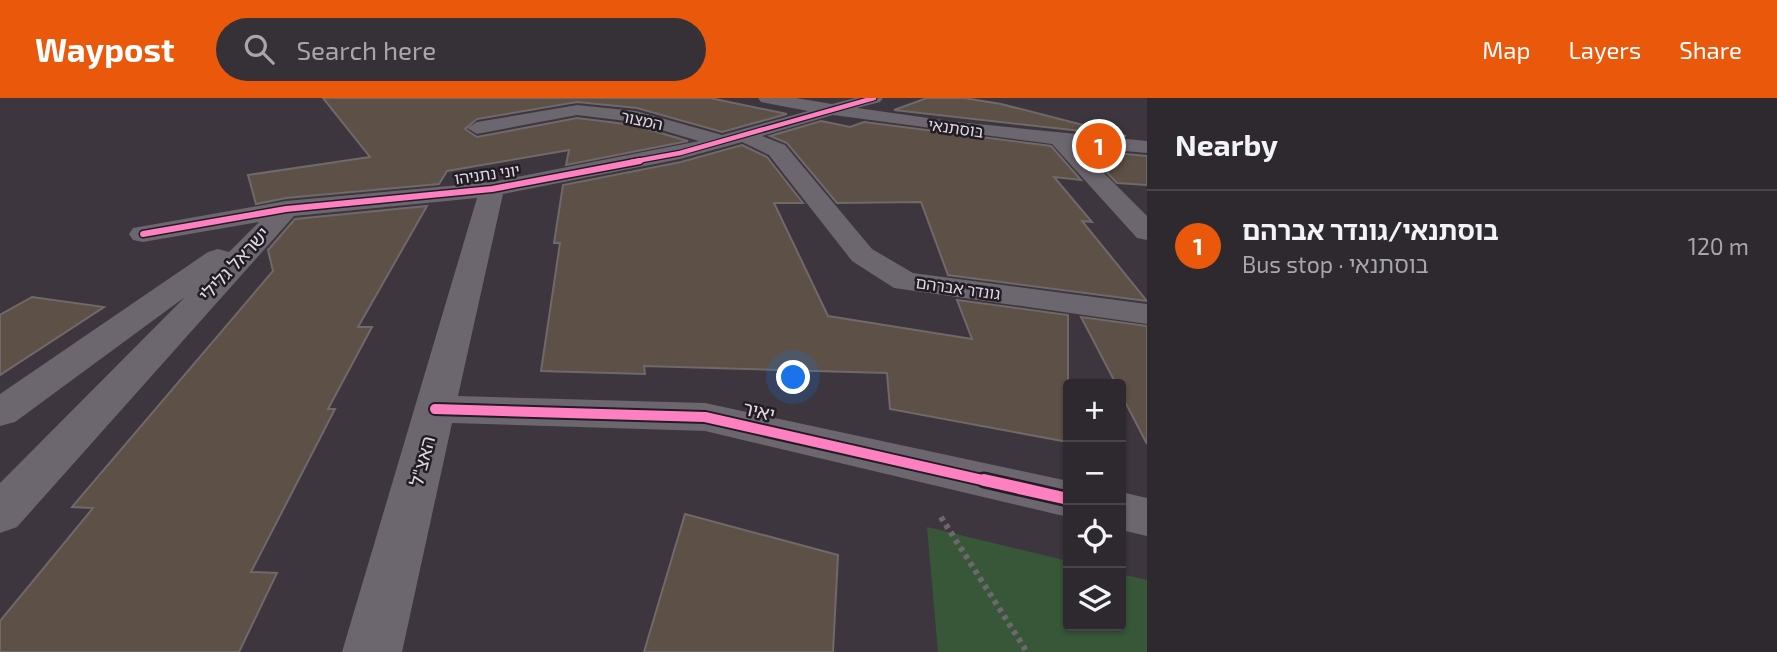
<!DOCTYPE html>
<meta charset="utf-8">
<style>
:root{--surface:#2e282f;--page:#363037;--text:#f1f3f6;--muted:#a7a6aa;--line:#49444b;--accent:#ea580c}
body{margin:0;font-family:"Exo 2","Noto Sans Hebrew",sans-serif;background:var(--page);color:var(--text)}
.controls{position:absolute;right:21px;bottom:21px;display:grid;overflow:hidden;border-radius:7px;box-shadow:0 2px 5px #0004}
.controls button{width:63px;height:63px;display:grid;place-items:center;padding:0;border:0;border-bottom:2px solid var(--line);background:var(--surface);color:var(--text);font:35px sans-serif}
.you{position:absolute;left:794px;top:280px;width:24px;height:24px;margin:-18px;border:5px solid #fff;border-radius:50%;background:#1a73e8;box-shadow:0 0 0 10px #1a73e833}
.badge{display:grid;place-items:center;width:46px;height:46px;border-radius:50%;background:var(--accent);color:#fff;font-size:23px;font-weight:700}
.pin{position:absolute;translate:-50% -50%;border:4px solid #fff;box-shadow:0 2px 7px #0006}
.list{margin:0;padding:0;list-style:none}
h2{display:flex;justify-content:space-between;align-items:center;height:91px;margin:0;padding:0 28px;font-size:30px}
h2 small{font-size:23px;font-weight:400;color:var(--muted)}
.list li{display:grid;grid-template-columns:46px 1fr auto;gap:21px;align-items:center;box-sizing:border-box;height:112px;padding:0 28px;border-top:2px solid var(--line)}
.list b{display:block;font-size:26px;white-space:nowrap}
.list p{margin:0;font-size:23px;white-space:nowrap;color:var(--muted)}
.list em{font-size:23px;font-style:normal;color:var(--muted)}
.icon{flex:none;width:38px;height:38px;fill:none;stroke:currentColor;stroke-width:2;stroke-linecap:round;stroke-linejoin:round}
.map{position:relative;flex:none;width:1147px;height:554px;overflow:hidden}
header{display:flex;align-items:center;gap:42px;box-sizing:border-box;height:98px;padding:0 35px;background:var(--accent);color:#fff}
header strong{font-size:33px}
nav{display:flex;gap:38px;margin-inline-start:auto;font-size:24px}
.search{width:490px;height:63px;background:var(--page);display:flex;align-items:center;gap:18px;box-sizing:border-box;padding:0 24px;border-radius:38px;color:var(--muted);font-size:26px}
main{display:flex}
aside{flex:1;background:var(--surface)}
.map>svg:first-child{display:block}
.green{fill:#375738}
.building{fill:#5c5047;stroke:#706969;stroke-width:2}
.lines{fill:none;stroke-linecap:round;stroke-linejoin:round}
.path{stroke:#6d686e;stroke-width:6;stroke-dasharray:4.5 4.5;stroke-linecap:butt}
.minor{fill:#6c666e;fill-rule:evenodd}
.cycleway-far3-casing{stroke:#221c24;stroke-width:7}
.cycleway-far2-casing{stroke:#221c24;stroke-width:9}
.cycleway-far1-casing{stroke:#221c24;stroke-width:14}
.cycleway-casing{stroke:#221c24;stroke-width:17}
.cycleway-far3{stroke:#ff80c0;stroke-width:4.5}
.cycleway-far2{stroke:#ff80c0;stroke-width:6}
.cycleway-far1{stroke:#ff80c0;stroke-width:10}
.cycleway{stroke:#ff80c0;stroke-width:12}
.labels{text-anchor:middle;stroke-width:5;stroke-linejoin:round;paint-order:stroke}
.far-street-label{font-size:16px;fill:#e0d8e3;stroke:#221c24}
.street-label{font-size:19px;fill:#e0d8e3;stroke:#221c24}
</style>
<header>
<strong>Waypost</strong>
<div class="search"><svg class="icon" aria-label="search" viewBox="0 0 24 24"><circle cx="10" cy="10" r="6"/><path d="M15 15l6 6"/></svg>Search here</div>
<nav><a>Map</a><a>Layers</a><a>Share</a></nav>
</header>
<main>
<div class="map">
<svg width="1147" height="554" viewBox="0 0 1147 554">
<rect width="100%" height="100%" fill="#3d363f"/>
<polygon class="green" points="927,429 1068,463 1068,528 1121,528 1121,476 1147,482 1147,554 938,554"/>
<g class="building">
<polygon points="323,0 710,0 787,16 722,34 637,10 577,4 477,21 465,31 477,39 577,20 633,27 688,43 566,67 569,52 447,73 439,86 286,100 256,106 248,77 370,59"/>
<polygon points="927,0 964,0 1001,6 1126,38 894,12"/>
<polygon points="821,23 850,29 864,24 1051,48 1081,82 1054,79 1092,124 1082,123 1147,203 948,177 921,104 837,105 787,45 770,38"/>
<polygon points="742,47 767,59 803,105 774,105 828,218 972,241 957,202 1068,217 1068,344 890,311 887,275 644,268 645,276 541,273 560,145 554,145 563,87 681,64"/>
<polygon points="1085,52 1147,58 1147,87 1117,85"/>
<polygon points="427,108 358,229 372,229 328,311 335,311 251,474 277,475 239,554 0,554 0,523 93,410 72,409 273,173 268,152 295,121"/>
<polygon points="32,199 104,209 0,277 0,217"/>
<polygon points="1081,219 1147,228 1147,346 1121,296 1121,286 1116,286"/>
<polygon points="685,416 838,457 833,554 644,554"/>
</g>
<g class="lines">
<polyline class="path" points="941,419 1027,554"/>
<g class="minor">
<polygon points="758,0 796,0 832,6 855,0 883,0 880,4 857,10 957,24 1147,43 1147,55 1078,49 1147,118 1147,142 1137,140 1052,46 833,17 762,38 785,47 872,151 913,175 1147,206 1147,226 894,190 852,163 769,57 742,44 680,61 503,96 458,298 705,305 1068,383 1068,419 705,333 452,325 402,554 342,554 477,100 294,118 17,429 0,435 0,385 185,199 15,324 0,328 0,296 208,154 218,151 229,154 259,124 143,144 133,142 129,136 133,130 286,103 492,84 699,43 634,24 577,17 477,36 467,30 477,24 577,7 636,13 722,37 808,13 761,4"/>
<polygon points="1121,394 1147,400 1147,438 1121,432"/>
</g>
<g class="cycleway-far3-casing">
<polyline id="cycleway-far3" points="631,64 680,55 874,0"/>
</g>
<g class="cycleway-far2-casing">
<polyline id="cycleway-far2" points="143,136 286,111 492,91 640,63"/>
</g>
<g class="cycleway-far1-casing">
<polyline id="cycleway-far1" points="435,311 705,319 991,384"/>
</g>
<g class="cycleway-casing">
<polyline id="cycleway" points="984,382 1068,401"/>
</g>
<use href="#cycleway-far3" class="cycleway-far3"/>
<use href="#cycleway-far2" class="cycleway-far2"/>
<use href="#cycleway-far1" class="cycleway-far1"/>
<use href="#cycleway" class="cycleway"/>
</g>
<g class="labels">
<g class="far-street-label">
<text transform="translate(642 22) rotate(12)" y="6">המצור</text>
<text transform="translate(956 30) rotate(8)" y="6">בוסתנאי</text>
<text transform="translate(487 76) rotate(-8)" y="6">יוני נתניהו</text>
<text transform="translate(958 190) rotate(8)" y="6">גונדר אברהם</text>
</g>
<g class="street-label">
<text transform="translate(234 166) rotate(-47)" y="7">ישראל גלילי</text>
<text transform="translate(759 313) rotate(13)" y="7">יאיר</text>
<text transform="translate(422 363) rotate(-75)" y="7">האצ"ל</text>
</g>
</g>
</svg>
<div class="controls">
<button>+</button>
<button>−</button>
<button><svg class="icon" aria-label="locate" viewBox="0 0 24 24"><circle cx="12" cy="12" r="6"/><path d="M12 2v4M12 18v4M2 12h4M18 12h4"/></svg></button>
<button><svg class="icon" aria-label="layers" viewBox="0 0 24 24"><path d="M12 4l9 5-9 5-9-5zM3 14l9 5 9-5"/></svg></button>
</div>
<div class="you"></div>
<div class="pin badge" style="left:1099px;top:48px">1</div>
</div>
<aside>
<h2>Nearby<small></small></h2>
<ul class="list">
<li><span class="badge">1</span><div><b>בוסתנאי/גונדר אברהם</b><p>Bus stop · בוסתנאי</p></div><em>120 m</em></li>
</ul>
</aside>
</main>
